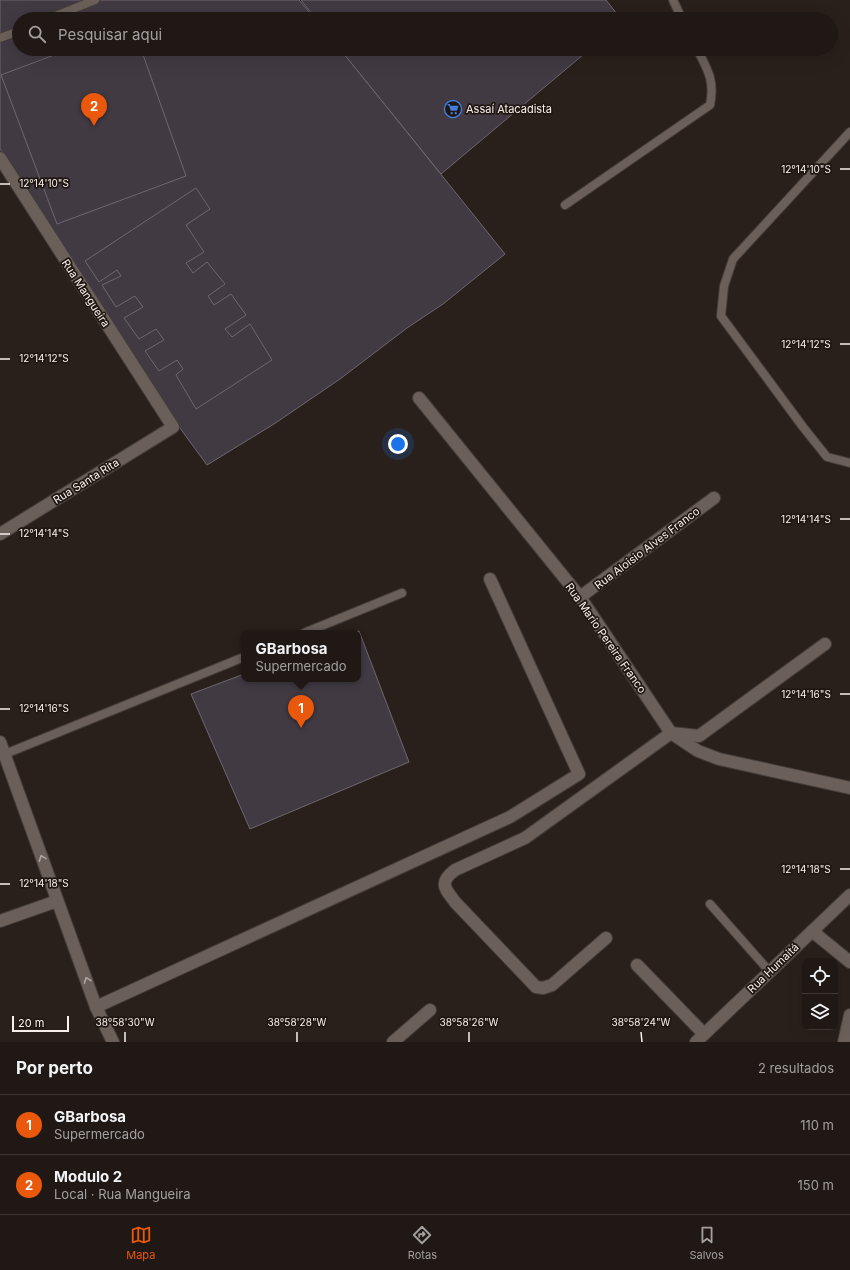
<!DOCTYPE html>
<html lang="pt">
<meta charset="utf-8">
<style>
:root{--surface:#201814;--page:#2d2522;--text:#f1f3f6;--muted:#a2a0a0;--line:#3d3734;--accent:#ea580c}
body{margin:0;font-family:Inter,sans-serif;background:var(--page);color:var(--text)}
.controls{position:absolute;right:12px;bottom:12px;display:grid;overflow:hidden;border-radius:8px;box-shadow:0 4px 16px #0002}
.controls button{width:36px;height:36px;display:grid;place-items:center;padding:0;border:0;border-bottom:1px solid var(--line);background:var(--surface);color:var(--text);font:20px sans-serif}
.scale{position:absolute;left:12px;bottom:10px;width:57px;box-sizing:border-box;padding-left:4px;border:2px solid #f7f0ed;border-top:0;font-size:11px;line-height:14px;white-space:nowrap;color:#f7f0ed;-webkit-text-stroke:3px #201712;paint-order:stroke}
.you{position:absolute;left:398px;top:444px;width:14px;height:14px;margin:-10px;border:3px solid #fff;border-radius:50%;background:#1a73e8;box-shadow:0 0 0 6px #1a73e833}
.badge{display:grid;place-items:center;width:26px;height:26px;border-radius:50%;background:var(--accent);color:#fff;font-size:13px;font-weight:700}
.pin{position:absolute;translate:-50% -33px;filter:drop-shadow(0 1px 2px #0008)}
.pin::after{content:'';position:absolute;top:21px;width:14px;height:12px;background:inherit;clip-path:polygon(0 0,100% 0,50% 100%)}
.popup{position:absolute;left:241px;top:630px;width:120px;height:52px;box-sizing:border-box;display:grid;place-content:center;border-radius:8px;background:var(--surface);filter:drop-shadow(0 1px 3px #0005);font-size:13px;white-space:nowrap;color:var(--muted)}
.popup b{font-size:15px;color:var(--text)}
.popup::after{content:'';position:absolute;left:50%;top:100%;margin-left:-8px;border:8px solid transparent;border-top-color:var(--surface)}
.list{margin:0;padding:0;list-style:none}
h2{display:flex;justify-content:space-between;align-items:center;height:52px;margin:0;padding:0 16px;font-size:17px}
h2 small{font-size:13px;font-weight:400;color:var(--muted)}
.list li{display:grid;grid-template-columns:26px 1fr auto;gap:12px;align-items:center;box-sizing:border-box;height:60px;padding:0 16px;border-top:1px solid var(--line)}
.list b{display:block;font-size:15px;white-space:nowrap}
.list p{margin:0;font-size:13px;white-space:nowrap;color:var(--muted)}
.list em{font-size:13px;font-style:normal;color:var(--muted)}
.icon{flex:none;width:22px;height:22px;fill:none;stroke:currentColor;stroke-width:2;stroke-linecap:round;stroke-linejoin:round}
.map{position:relative;flex:none;width:850px;height:1042px;overflow:hidden}
.search{position:absolute;background:var(--surface);box-shadow:0 4px 16px #0002;left:12px;right:12px;top:12px;height:44px;display:flex;align-items:center;gap:10px;box-sizing:border-box;padding:0 14px;border-radius:22px;color:var(--muted);font-size:15px}
.sheet{height:172px;background:var(--surface)}
nav{display:flex;justify-content:space-around;align-items:center;box-sizing:border-box;height:56px;border-top:1px solid var(--line);background:var(--surface);font-size:11px;color:var(--muted)}
nav a{display:grid;justify-items:center;gap:2px}
nav .on{color:var(--accent)}
.map>svg:first-child{display:block}
.building{fill:#413a43;stroke:#6e6771}
.lines{fill:none;stroke-linecap:round;stroke-linejoin:round}
.service-casing{stroke:#443d39;stroke-width:10}
.minor-casing{stroke:#443d39;stroke-width:14}
.tertiary-casing{stroke:#443d39;stroke-width:14}
.service{stroke:#6b5f5a;stroke-width:8}
.minor{stroke:#6b5f5a;stroke-width:12}
.tertiary{stroke:#6b5f5a;stroke-width:12}
.oneway{stroke:#b1a8a4}
.ticks{fill:none;stroke:#f7f0ed;stroke-width:1.5}
.labels{text-anchor:middle;stroke-width:3.5;stroke-linejoin:round;paint-order:stroke}
.poi-label{font-size:11px;fill:#f7f0ed;stroke:#201712;text-anchor:start}
.street-label{font-size:11px;fill:#f7f0ed;stroke:#201712}
.ticks-label{font-size:10px;text-anchor:middle;fill:#f7f0ed;stroke:#201712;stroke-width:3.5;stroke-linejoin:round;paint-order:stroke}
</style>
<div class="map">
<svg width="850" height="1042" viewBox="0 0 850 1042">
<rect width="100%" height="100%" fill="#2a201b"/>
<g class="building">
<polygon points="0,0 299,0 315,19 19,19 19,49 340,49 505,254 443,304 407,328 340,379 274,424 207,465 177,424 0,149"/>
<polygon points="301,0 606,0 621,19 316,19"/>
<polygon points="70,49 141,49 186,176 57,224 1,75"/>
<polygon points="340,49 590,49 441,174"/>
<polygon points="196,188 210,209 186,225 204,252 186,263 193,273 207,262 225,284 208,296 214,305 231,294 246,315 225,329 232,337 250,324 272,360 196,409 176,375 183,369 177,360 159,371 145,351 164,340 156,329 139,339 124,318 143,307 135,296 116,307 102,285 121,276 117,270 99,282 85,261"/>
<polygon points="359,631 409,762 250,829 191,694 244,674 244,679 358,679 358,633 354,633"/>
</g>
<g class="lines">
<g class="service-casing">
<g id="service">
<polyline points="673,0 682,19"/>
<polyline points="48,19 95,0"/>
<polyline points="0,38 19,31"/>
<polyline points="850,132 733,259 724,286 721,316 803,427 827,457 850,463"/>
<path d="M 565,205 L 710,105 C 715,81 708,70 697,49"/>
<polyline points="304,633 402,593"/>
<polyline points="5,754 244,657"/>
<polyline points="710,904 770,972"/>
</g>
</g>
<g class="minor-casing">
<g id="minor">
<polyline points="0,158 173,427 0,534"/>
<polyline points="419,398 580,597 671,733 698,751 719,759 850,788"/>
<polyline points="580,597 714,498"/>
<polyline points="0,921 57,901"/>
<polyline points="812,931 850,962"/>
<path d="M 606,938 L 552,985 L 543,988 L 536,987 L 455,902 C 445,888 438,883 455,870 L 525,838 L 671,733 L 699,736 L 825,644"/>
<polyline points="637,965 704,1034"/>
<polyline points="96,1007 510,817 579,774 490,579"/>
<polyline points="393,1042 430,1010"/>
<polyline points="696,1042 850,895"/>
<polyline points="844,1042 850,1015"/>
</g>
</g>
<g class="tertiary-casing">
<polyline id="tertiary" points="0,742 96,1007 113,1042"/>
</g>
<use href="#service" class="service"/>
<use href="#minor" class="minor"/>
<use href="#tertiary" class="tertiary"/>
</g>
<defs><path id="oneway-chevron" d="M-2-3.5L2.5 0L-2 3.5" fill="none" stroke-width="1.6" stroke-linecap="round" stroke-linejoin="round"/></defs>
<g class="oneway">
<use href="#oneway-chevron" transform="translate(42 858) rotate(-110)"/>
<use href="#oneway-chevron" transform="translate(87 980) rotate(-110)"/>
</g>
<path class="ticks" d="M 840,169 L 850,169M 0,184 L 10,184M 840,344 L 850,344M 0,359 L 10,359M 840,519 L 850,519M 0,534 L 10,534M 840,694 L 850,694M 0,709 L 10,709M 840,869 L 850,869M 0,884 L 10,884M 125,1032 L 125,1042M 297,1032 L 297,1042M 469,1032 L 469,1042M 641,1032 L 642,1042"/>
<defs>
<g id="supermarket-ring" transform="scale(0.9)"><circle r="9.5" fill="#201712" stroke="#3f7fe0" stroke-width="1.5"/><path d="M-6-5.5h2.5l.6 2H6L4.5 2H-2.5L-4.4-4H-6ZM-1.5 3.2a1.3 1.3 0 1 0 .1 0ZM3 3.2a1.3 1.3 0 1 0 .1 0Z" fill="#3f7fe0"/></g>
</defs>
<g fill-rule="evenodd">
<use href="#supermarket-ring" x="453" y="109"/>
</g>
<g class="labels">
<g class="poi-label">
<text x="466" y="113">Assaí Atacadista</text>
</g>
<g class="street-label">
<text transform="translate(86 293) rotate(57)" y="4">Rua Mangueira</text>
<text transform="translate(86 481) rotate(-32)" y="4">Rua Santa Rita</text>
<text transform="translate(647 548) rotate(-37)" y="4">Rua Aloisio Alves Franco</text>
<text transform="translate(606 638) rotate(55)" y="4">Rua Mario Pereira Franco</text>
<text transform="translate(773 968) rotate(-44)" y="4">Rua Humaitá</text>
</g>
</g>
<g class="ticks-label">
<text x="806" y="173">12°14'10"S</text>
<text x="44" y="187">12°14'10"S</text>
<text x="806" y="348">12°14'12"S</text>
<text x="44" y="362">12°14'12"S</text>
<text x="806" y="523">12°14'14"S</text>
<text x="44" y="537">12°14'14"S</text>
<text x="806" y="698">12°14'16"S</text>
<text x="44" y="712">12°14'16"S</text>
<text x="806" y="873">12°14'18"S</text>
<text x="44" y="887">12°14'18"S</text>
<text x="125" y="1026">38°58'30"W</text>
<text x="297" y="1026">38°58'28"W</text>
<text x="469" y="1026">38°58'26"W</text>
<text x="641" y="1026">38°58'24"W</text>
</g>
</svg>
<div class="controls">
<button><svg class="icon" aria-label="locate" viewBox="0 0 24 24"><circle cx="12" cy="12" r="6"/><path d="M12 2v4M12 18v4M2 12h4M18 12h4"/></svg></button>
<button><svg class="icon" aria-label="layers" viewBox="0 0 24 24"><path d="M12 4l9 5-9 5-9-5zM3 14l9 5 9-5"/></svg></button>
</div>
<div class="scale">20 m</div>
<div class="you"></div>
<div class="pin badge" style="left:301px;top:728px">1</div>
<div class="popup"><b>GBarbosa</b>Supermercado</div>
<div class="pin badge" style="left:94px;top:126px">2</div>
<div class="search"><svg class="icon" aria-label="search" viewBox="0 0 24 24"><circle cx="10" cy="10" r="6"/><path d="M15 15l6 6"/></svg>Pesquisar aqui</div>
</div>
<section class="sheet">
<h2>Por perto<small>2 resultados</small></h2>
<ul class="list">
<li><span class="badge">1</span><div><b>GBarbosa</b><p>Supermercado</p></div><em>110 m</em></li>
<li><span class="badge">2</span><div><b>Modulo 2</b><p>Local · Rua Mangueira</p></div><em>150 m</em></li>
</ul>
</section>
<nav>
<a class="on"><svg class="icon" aria-label="map" viewBox="0 0 24 24"><path d="M3 6l6-2 6 2 6-2v14l-6 2-6-2-6 2zM9 4v14M15 6v14"/></svg>Mapa</a>
<a><svg class="icon" aria-label="directions" viewBox="0 0 24 24"><path d="M12 3l9 9-9 9-9-9zM9 14v-3h6M13 9l2 2-2 2"/></svg>Rotas</a>
<a><svg class="icon" aria-label="saved" viewBox="0 0 24 24"><path d="M7 4h10v16l-5-4-5 4z"/></svg>Salvos</a>
</nav>
